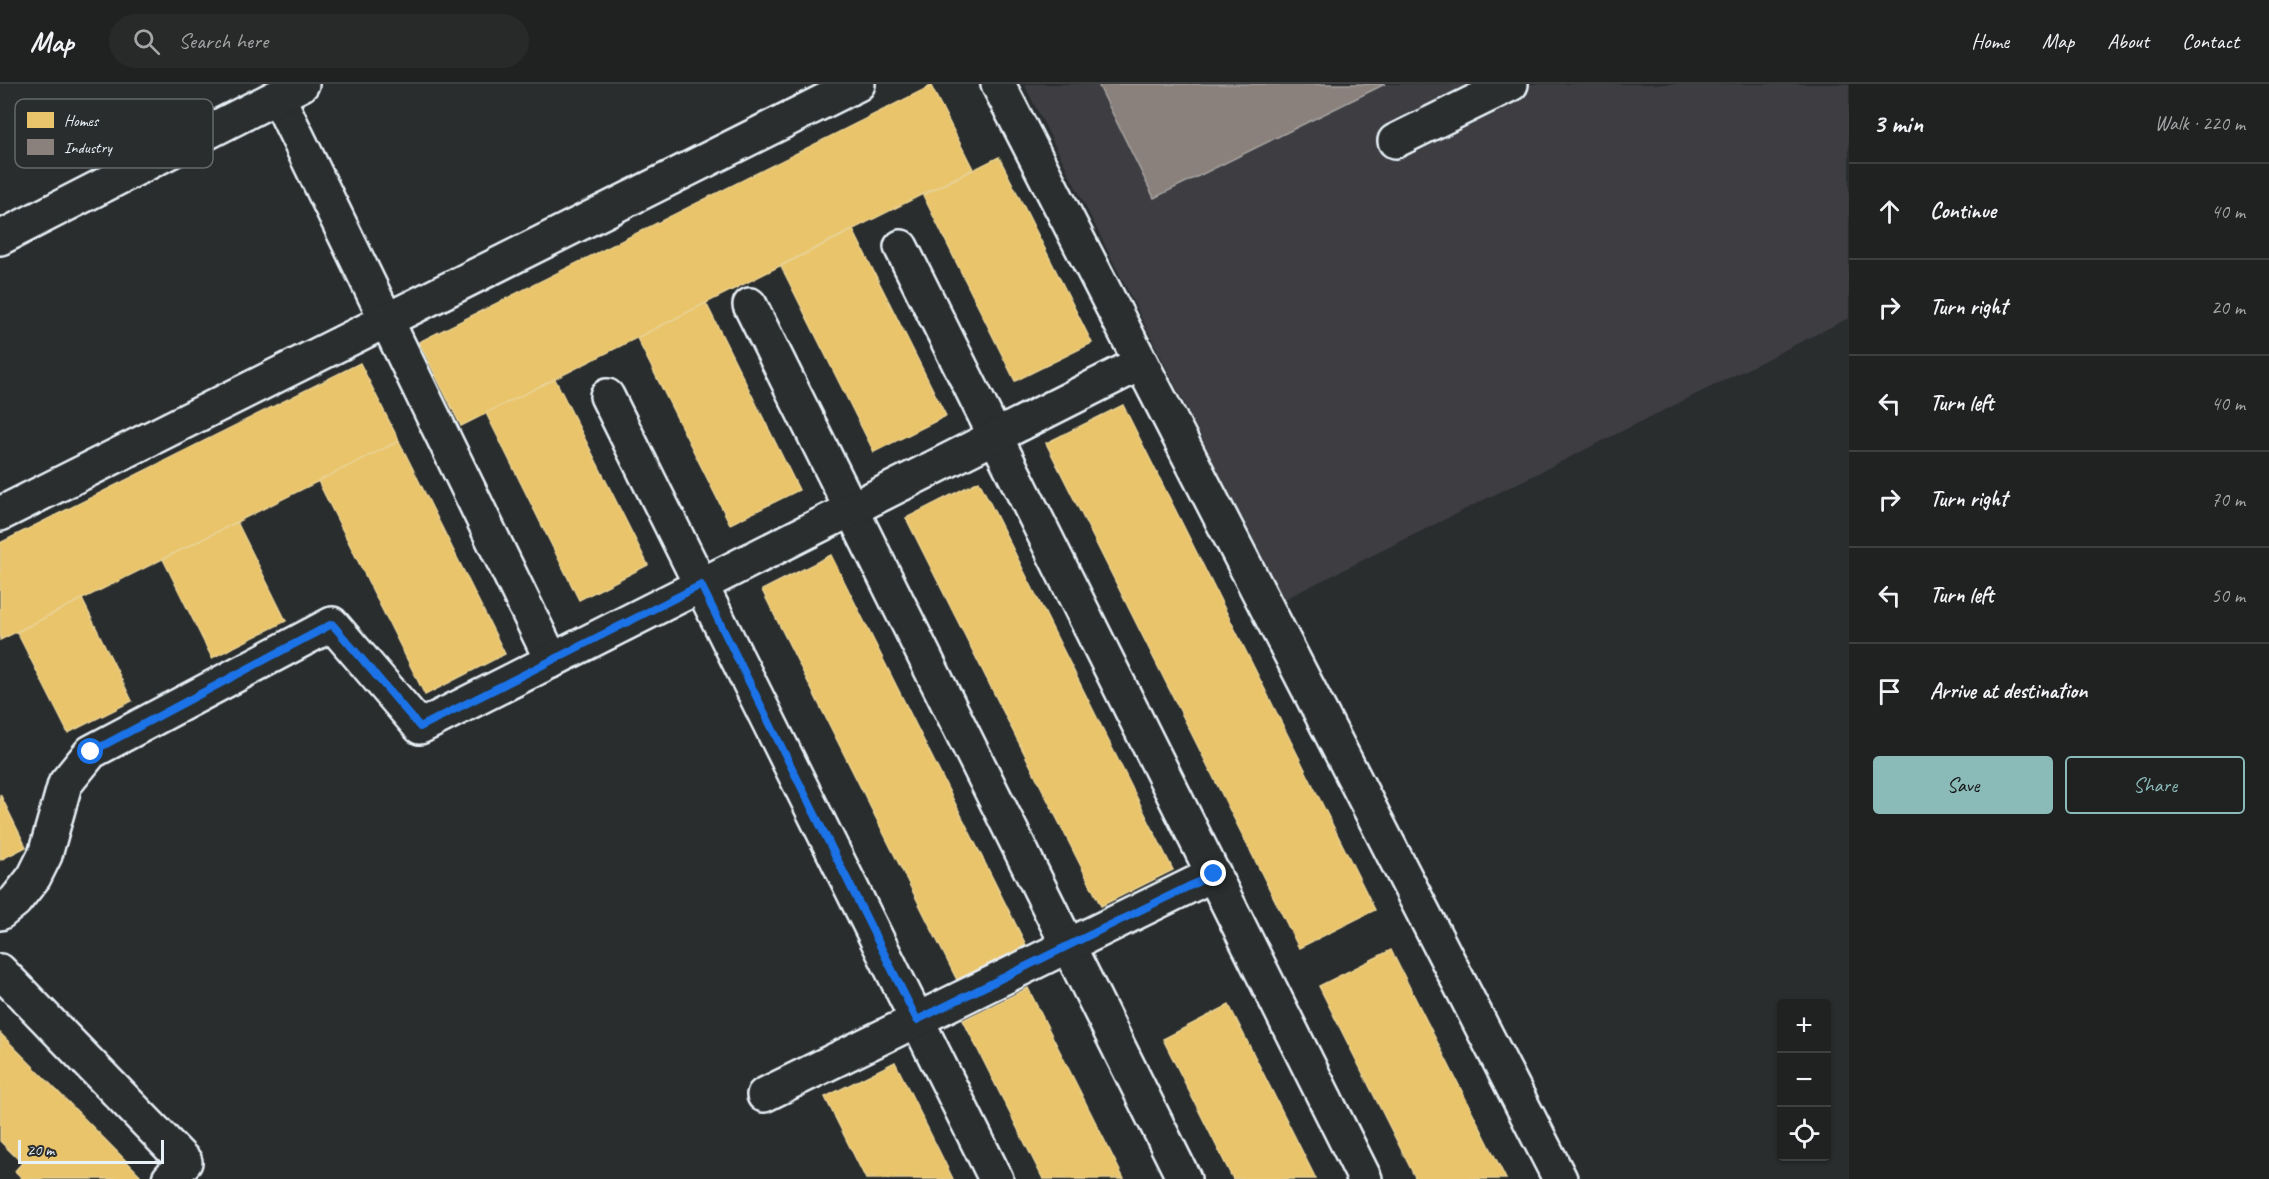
<!DOCTYPE html>
<meta charset="utf-8">
<style>
:root{--surface:#202222;--page:#282a2a;--text:#f1f3f6;--muted:#a2a4a5;--line:#3d3f40;--accent:#8bbbb9}
body{margin:0;font-family:Caveat,sans-serif;background:var(--page);color:var(--text)}
.controls{position:absolute;right:18px;bottom:18px;display:grid;overflow:hidden;border-radius:6px;box-shadow:0 2px 4px #0004}
.controls button{width:54px;height:54px;display:grid;place-items:center;padding:0;border:0;border-bottom:2px solid var(--line);background:var(--surface);color:var(--text);font:30px sans-serif}
.scale{position:absolute;left:18px;bottom:15px;width:146px;box-sizing:border-box;padding-left:6px;border:3px solid #e8f1f8;border-top:0;font-size:16px;line-height:21px;white-space:nowrap;color:#e8f1f8;-webkit-text-stroke:4px #2a2d2e;paint-order:stroke}
.stop{position:absolute;width:18px;height:18px;margin:-14px;border:4px solid #1a73e8;border-radius:50%;background:#fff}
.stop.end{background:#1a73e8;border-color:#fff;box-shadow:0 2px 6px #0008}
.list{margin:0;padding:0;list-style:none}
h2{display:flex;justify-content:space-between;align-items:center;height:78px;margin:0;padding:0 24px;font-size:26px}
h2 small{font-size:20px;font-weight:400;color:var(--muted)}
.list li{display:grid;grid-template-columns:39px 1fr auto;gap:18px;align-items:center;box-sizing:border-box;height:96px;padding:0 24px;border-top:2px solid var(--line)}
.list b{display:block;font-size:22px;white-space:nowrap}
.list em{font-size:20px;font-style:normal;color:var(--muted)}
.actions{display:flex;gap:12px;padding:18px 24px}
.actions a{flex:1;padding:14px 0;border:2px solid var(--accent);border-radius:6px;text-align:center;font-size:21px;color:var(--accent)}
.actions .main{background:var(--accent);color:#111}
.icon{flex:none;width:33px;height:33px;fill:none;stroke:currentColor;stroke-width:2;stroke-linecap:round;stroke-linejoin:round}
.map{position:relative;flex:none;width:1849px;height:1095px;overflow:hidden}
header{display:flex;align-items:center;gap:36px;box-sizing:border-box;height:84px;padding:0 30px;background:var(--surface);border-bottom:2px solid var(--line)}
header strong{font-size:28px}
nav{display:flex;gap:33px;margin-inline-start:auto;font-size:21px}
.search{width:420px;height:54px;background:var(--page);display:flex;align-items:center;gap:15px;box-sizing:border-box;padding:0 21px;border-radius:33px;color:var(--muted);font-size:22px}
main{display:flex}
aside{flex:1;background:var(--surface)}
.map>svg:first-child{display:block}
.built{fill:#3c3c42}
.homes{fill:#e9c46a;stroke:#e9d295;stroke-width:1.5}
.industry{fill:#8a817c;stroke:#a6a3a1;stroke-width:1.5}
.lines{fill:none;stroke-linecap:round;stroke-linejoin:round}
.minor-casing{stroke:#e8f1f8;stroke-width:38}
.minor{stroke:#2a2d2e;stroke-width:33}
.route{stroke:#1a73e8;stroke-width:8}
.key{fill:#2a2d2e;stroke:#63686b;stroke-width:1.5}
.key-label{font-size:16px;fill:#e8f1f8}
</style>
<header>
<strong>Map</strong>
<div class="search"><svg class="icon" aria-label="search" viewBox="0 0 24 24"><circle cx="10" cy="10" r="6"/><path d="M15 15l6 6"/></svg>Search here</div>
<nav><a>Home</a><a>Map</a><a>About</a><a>Contact</a></nav>
</header>
<main>
<div class="map">
<svg width="1849" height="1095" viewBox="0 0 1849 1095">
<rect width="100%" height="100%" fill="#2a2d2e"/>
<filter id="ink" filterUnits="userSpaceOnUse"><feTurbulence type="fractalNoise" baseFrequency=".0167" numOctaves="2"/><feDisplacementMap in="SourceGraphic" scale="12" xChannelSelector="R" yChannelSelector="G"/><feConvolveMatrix kernelMatrix="1 2 1 2 8 2 1 2 1" color-interpolation-filters="sRGB"/></filter>
<g filter="url(#ink)">
<polygon class="built" points="1024,0 1849,0 1849,234 1283,516"/>
<g class="homes">
<polygon points="931,2 973,85 461,342 419,258"/>
<polygon points="999,73 1092,259 1015,297 923,111"/>
<polygon points="853,146 946,332 874,368 781,182"/>
<polygon points="706,219 799,406 730,440 637,254"/>
<polygon points="360,279 399,357 0,556 0,459"/>
<polygon points="555,295 648,481 579,516 486,329"/>
<polygon points="1123,321 1375,826 1299,864 1046,359"/>
<polygon points="399,357 505,570 425,611 318,397"/>
<polygon points="979,397 1173,786 1101,822 906,434"/>
<polygon points="237,438 286,537 212,574 163,475"/>
<polygon points="831,471 1026,861 957,896 762,506"/>
<polygon points="82,515 132,617 68,649 17,548"/>
<polygon points="0,710 26,763 0,776"/>
<polygon points="1391,866 1506,1095 1416,1095 1319,902"/>
<polygon points="1028,904 1124,1095 1043,1095 963,936"/>
<polygon points="1229,921 1316,1095 1233,1095 1163,955"/>
<polygon points="0,949 140,1091 136,1095 23,1095 15,1087 22,1079 0,1057"/>
<polygon points="895,978 953,1095 866,1095 825,1013"/>
</g>
<polygon class="industry" points="1098,0 1385,0 1154,114"/>
<g class="lines">
<g class="minor-casing">
<g id="minor">
<polyline points="998,0 1560,1095"/>
<polyline points="278,13 552,577"/>
<polyline points="1395,57 1511,0"/>
<polyline points="0,154 302,0"/>
<polyline points="901,163 1365,1095"/>
<polyline points="750,221 1184,1095"/>
<polyline points="607,312 996,1095"/>
<polyline points="0,430 858,0"/>
<polyline points="0,829 15,817 34,793 45,771 65,700 91,668 332,540 420,643 1139,280"/>
<polyline points="0,887 185,1078 169,1095"/>
<polyline points="764,1011 1214,790"/>
</g>
</g>
<use href="#minor" class="minor"/>
</g>
</g>
<g class="lines" filter="url(#ink)">
<polyline class="route" points="91,668 332,540 420,643 701,501 917,936 1214,790"/>
</g>
<rect x="15" y="15" width="198" height="69" rx="9" class="key"/>
<rect x="27" y="28" width="27" height="16" fill="#e9c46a"/>
<rect x="27" y="55" width="27" height="16" fill="#8a817c"/>
<g class="key-label">
<text x="64" y="42">Homes</text>
<text x="64" y="69">Industry</text>
</g>
</svg>
<div class="controls">
<button>+</button>
<button>−</button>
<button><svg class="icon" aria-label="locate" viewBox="0 0 24 24"><circle cx="12" cy="12" r="6"/><path d="M12 2v4M12 18v4M2 12h4M18 12h4"/></svg></button>
</div>
<div class="scale">20 m</div>
<div class="stop" style="left:91px;top:668px"></div>
<div class="stop end" style="left:1214px;top:790px"></div>
</div>
<aside>
<h2>3 min<small>Walk · 220 m</small></h2>
<ul class="list">
<li><svg class="icon" aria-label="ahead" viewBox="0 0 24 24"><path d="M12 20V5M6 11l6-6 6 6"/></svg><div><b>Continue</b></div><em>40 m</em></li>
<li><svg class="icon" aria-label="right" viewBox="0 0 24 24"><path d="M7 20v-9h11M14 6l5 5-5 5"/></svg><div><b>Turn right</b></div><em>20 m</em></li>
<li><svg class="icon" aria-label="left" viewBox="0 0 24 24"><path d="M17 20v-9H6M10 6l-5 5 5 5"/></svg><div><b>Turn left</b></div><em>40 m</em></li>
<li><svg class="icon" aria-label="right" viewBox="0 0 24 24"><path d="M7 20v-9h11M14 6l5 5-5 5"/></svg><div><b>Turn right</b></div><em>70 m</em></li>
<li><svg class="icon" aria-label="left" viewBox="0 0 24 24"><path d="M17 20v-9H6M10 6l-5 5 5 5"/></svg><div><b>Turn left</b></div><em>50 m</em></li>
<li><svg class="icon" aria-label="arrive" viewBox="0 0 24 24"><path d="M6 21V4h12l-3 4 3 4H6"/></svg><div><b>Arrive at destination</b></div></li>
</ul>
<div class="actions"><a class="main">Save</a><a>Share</a></div>
</aside>
</main>
